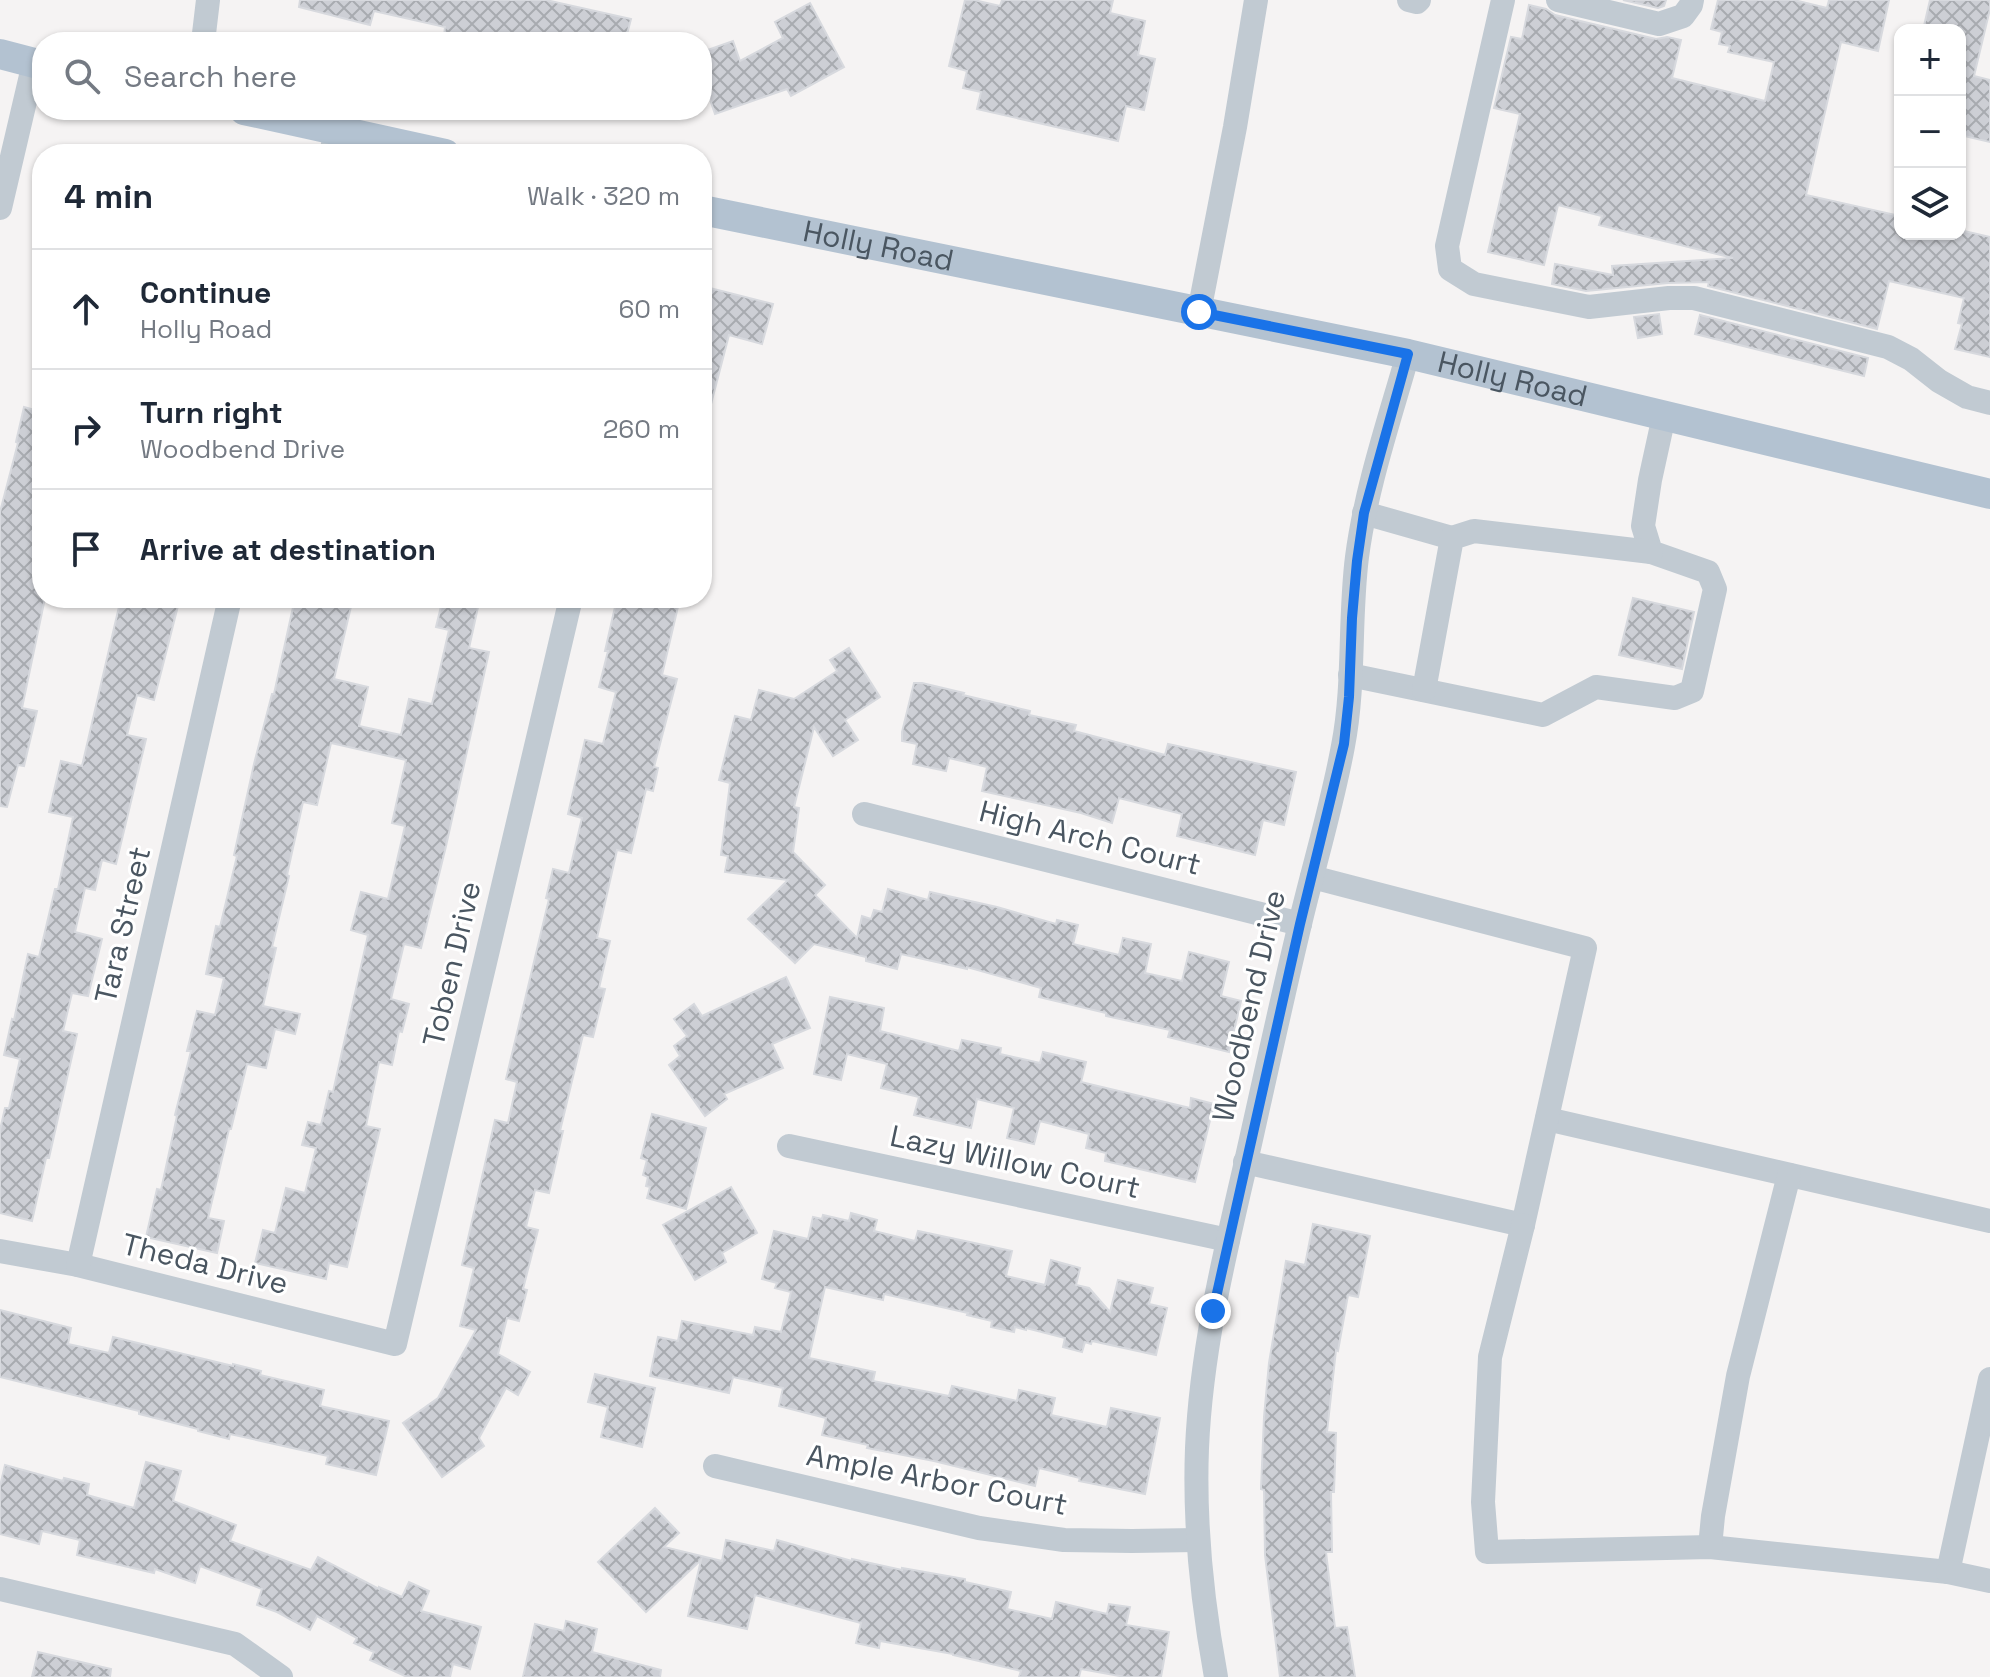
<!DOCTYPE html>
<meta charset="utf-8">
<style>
:root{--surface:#fff;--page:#f2f2f3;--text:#1f2937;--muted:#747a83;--line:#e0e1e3}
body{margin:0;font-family:"Space Grotesk",sans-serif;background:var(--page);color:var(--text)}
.controls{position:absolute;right:24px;top:24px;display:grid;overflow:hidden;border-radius:16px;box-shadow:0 2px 6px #0004}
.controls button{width:72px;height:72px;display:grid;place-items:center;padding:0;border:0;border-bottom:2px solid var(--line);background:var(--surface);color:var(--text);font:40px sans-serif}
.stop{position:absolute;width:24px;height:24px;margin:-18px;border:6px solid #1a73e8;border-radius:50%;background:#fff}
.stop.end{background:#1a73e8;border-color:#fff;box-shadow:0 2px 8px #0008}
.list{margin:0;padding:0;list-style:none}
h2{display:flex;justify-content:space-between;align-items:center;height:104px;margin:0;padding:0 32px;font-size:34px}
h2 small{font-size:26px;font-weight:400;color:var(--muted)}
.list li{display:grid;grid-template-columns:52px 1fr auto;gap:24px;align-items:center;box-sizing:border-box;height:120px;padding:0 32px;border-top:2px solid var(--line)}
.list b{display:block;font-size:30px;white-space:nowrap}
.list p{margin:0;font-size:26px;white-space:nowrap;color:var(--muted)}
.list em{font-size:26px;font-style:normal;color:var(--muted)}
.icon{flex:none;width:44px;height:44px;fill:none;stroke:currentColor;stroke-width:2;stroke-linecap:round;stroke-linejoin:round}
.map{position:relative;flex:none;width:1990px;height:1677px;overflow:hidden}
.search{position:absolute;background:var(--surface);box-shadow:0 2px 6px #0004;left:32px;top:32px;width:680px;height:88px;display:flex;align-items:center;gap:20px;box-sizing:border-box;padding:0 28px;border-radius:32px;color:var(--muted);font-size:30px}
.panel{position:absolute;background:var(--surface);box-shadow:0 2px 6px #0004;left:32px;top:144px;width:680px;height:464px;border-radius:32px}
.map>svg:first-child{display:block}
.building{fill:url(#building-cross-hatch);stroke:#d7d9de;stroke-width:2}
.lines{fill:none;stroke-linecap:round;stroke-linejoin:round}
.minor{stroke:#c1cad2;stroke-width:24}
.major{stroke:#b3c2d1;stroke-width:30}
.route{stroke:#1a73e8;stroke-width:10}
.labels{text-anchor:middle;stroke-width:6;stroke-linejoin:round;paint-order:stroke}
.street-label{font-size:30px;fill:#4a5661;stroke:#fff}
</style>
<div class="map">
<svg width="1990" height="1677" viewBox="0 0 1990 1677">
<defs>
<pattern id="building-cross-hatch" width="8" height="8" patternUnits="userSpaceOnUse" patternTransform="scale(2)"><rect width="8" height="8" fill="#cdcfd5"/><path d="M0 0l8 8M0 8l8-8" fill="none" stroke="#a8abb0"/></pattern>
</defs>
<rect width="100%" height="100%" fill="#f5f3f3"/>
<g class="building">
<polygon points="300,0 546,0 631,19 625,42 472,42 444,36 445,27 374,11 370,25 299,7"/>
<polygon points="965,0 974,0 1000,6 1002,0 1113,0 1110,13 1145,21 1138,55 1155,59 1144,110 1126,106 1118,141 977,109 981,92 963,88 967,71 949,66"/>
<polygon points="1623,0 1666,0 1664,6 1658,8"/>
<polygon points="1718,0 1794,0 1827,8 1829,0 1889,0 1878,51 1841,42 1806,195 1900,216 1900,234 1960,234 1960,230 1990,237 1990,357 1955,349 1962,324 1958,323 1964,298 1889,281 1877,329 1708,286 1709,282 1668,283 1586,291 1552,284 1555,264 1613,275 1612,266 1733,258 1599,225 1602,216 1558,205 1544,265 1488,252 1520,114 1494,108 1511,37 1522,39 1529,5 1546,9 1555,15 1656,39 1667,37 1681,40 1672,78 1765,101 1774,62 1728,52 1730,46 1719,44 1722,32 1711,29"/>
<polygon points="1930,0 1990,0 1990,9 1974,76 1990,80 1990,142 1960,135 1960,30 1923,30"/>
<polygon points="810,3 844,67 791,96 787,89 715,114 702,76 702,52 733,41 740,61 783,38 775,22"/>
<polygon points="702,286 773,304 762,344 729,335 710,408 702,407"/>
<polygon points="1659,314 1662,334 1638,338 1634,317"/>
<polygon points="1700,315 1868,358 1864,376 1695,334"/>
<polygon points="24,407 42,412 42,598 45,598 22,708 37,711 24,766 18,765 7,807 0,806 0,512 18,443 16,442"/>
<polygon points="121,598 180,598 154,700 137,695 127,735 146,739 116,864 102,860 95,890 85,888 75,932 102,939 88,996 72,993 63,1031 77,1034 49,1158 46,1158 32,1221 0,1213 0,1130 5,1108 9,1108 20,1059 4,1055 12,1019 14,1020 28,954 39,957 55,889 58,889 73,817 49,812 61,761 82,766"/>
<polygon points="295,598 353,598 334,679 368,687 359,726 401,735 409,699 432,704 449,630 436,627 443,598 480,598 469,648 489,652 446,846 421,948 404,944 391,999 409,1004 402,1032 399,1031 392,1065 379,1062 366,1126 380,1129 347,1267 329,1263 326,1279 255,1263 263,1230 275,1233 286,1188 305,1193 316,1148 302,1145 308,1122 321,1125 329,1091 333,1092 368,935 351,930 361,892 388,899 405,826 392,823 406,760 331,743 317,805 303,802 287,875 289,876 272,947 276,948 263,1006 300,1014 295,1034 275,1029 266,1068 247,1064 231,1129 229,1129 208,1218 224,1221 217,1253 146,1237 157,1189 161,1190 177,1116 175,1115 191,1051 187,1051 197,1011 215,1015 224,978 206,974 216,926 220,927 237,856 234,855 254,764 272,694 274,694"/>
<polygon points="617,598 680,598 662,675 677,679 654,767 658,768 653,791 646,789 631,853 617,850 597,938 610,941 599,988 605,989 593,1037 583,1035 560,1131 563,1131 549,1193 535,1190 526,1227 538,1230 523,1289 527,1290 519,1321 507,1318 498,1354 530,1372 518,1395 506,1388 479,1438 484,1446 442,1477 403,1423 438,1398 476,1330 460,1326 474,1268 462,1265 495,1120 508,1123 517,1082 506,1079 549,899 546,898 553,869 569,873 582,818 568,814 585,740 603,744 616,692 599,687 608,651 605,651"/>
<polygon points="1633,598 1694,612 1682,669 1619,655"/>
<polygon points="849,648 880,697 845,720 858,740 833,756 814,727 794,807 799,808 793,852 825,885 815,895 857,938 862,916 871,919 874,910 882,912 888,889 928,900 930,892 997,907 1056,924 1057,920 1078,925 1073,944 1119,955 1123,938 1151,944 1145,973 1182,981 1189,952 1229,962 1221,996 1241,1001 1229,1052 1168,1037 1170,1030 1106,1016 1106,1013 1039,997 1041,988 967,967 967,969 901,954 897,969 866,961 866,957 814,944 795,963 748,919 788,880 725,872 728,856 721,855 730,783 719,780 735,716 751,720 759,690 794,699 837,671 830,660"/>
<polygon points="914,683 922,683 964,693 963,695 1030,711 1029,715 1076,725 1074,731 1165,755 1168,744 1296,772 1284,825 1263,820 1255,855 1177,836 1182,814 1119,798 1112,823 1081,813 982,791 987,767 949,758 946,771 913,764 917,744 902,741 902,732"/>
<polygon points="786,977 810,1028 772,1044 783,1068 724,1094 727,1099 705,1116 669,1065 680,1056 674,1046 687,1036 674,1019 694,1004 702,1016"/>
<polygon points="830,997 884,1008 880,1031 959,1051 962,1040 1001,1048 1000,1054 1040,1063 1043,1052 1086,1062 1081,1082 1190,1108 1191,1098 1214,1104 1195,1182 1105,1161 1106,1153 1086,1148 1089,1134 1040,1121 1034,1144 1007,1138 1014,1108 977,1099 971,1128 914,1115 919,1097 881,1088 887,1064 847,1054 841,1080 814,1074"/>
<polygon points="652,1114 706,1128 686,1209 647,1198 650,1187 646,1186 648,1177 643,1175 647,1160 641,1158"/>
<polygon points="731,1187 757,1233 722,1253 726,1262 695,1280 663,1225"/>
<polygon points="851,1213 877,1220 874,1231 915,1241 918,1231 1012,1251 1006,1276 1045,1285 1051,1260 1080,1268 1076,1285 1089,1288 1110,1312 1118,1280 1153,1288 1149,1304 1167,1308 1156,1355 1092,1341 1091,1344 1085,1342 1082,1352 1063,1347 1065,1338 1026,1328 1026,1330 1015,1327 1014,1332 991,1327 992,1321 967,1315 968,1313 884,1294 883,1300 825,1287 809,1358 875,1372 873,1381 949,1396 952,1386 1017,1401 1019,1390 1055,1398 1051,1415 1107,1427 1111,1408 1160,1418 1145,1494 1079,1481 1080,1478 1039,1468 1035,1486 934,1461 867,1448 868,1445 822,1435 826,1418 779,1406 783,1388 733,1377 729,1393 650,1376 658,1337 678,1341 682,1321 753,1335 755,1327 781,1332 791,1292 775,1288 777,1283 762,1279 774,1231 808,1239 813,1217 822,1219 823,1215 849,1221"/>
<polygon points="1313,1224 1370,1236 1358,1297 1348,1295 1338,1351 1336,1350 1327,1432 1336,1433 1334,1492 1331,1492 1332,1552 1326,1552 1335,1628 1347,1627 1355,1677 1280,1677 1265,1555 1264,1490 1261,1489 1264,1417 1269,1363 1286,1261 1305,1265"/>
<polygon points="0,1310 71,1328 68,1344 109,1353 113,1337 233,1366 233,1364 261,1371 260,1375 324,1390 320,1406 389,1421 376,1475 326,1464 328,1456 230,1434 229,1439 198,1431 198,1429 139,1414 139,1411 0,1377"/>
<polygon points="595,1374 655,1388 642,1447 601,1437 608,1407 588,1402"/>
<polygon points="146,1462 181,1471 173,1501 236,1525 230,1541 311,1570 318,1557 379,1589 379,1587 402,1597 409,1582 429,1591 421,1611 481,1627 470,1669 453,1664 450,1677 407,1677 370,1660 374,1652 354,1643 357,1638 317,1616 310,1630 277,1612 257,1605 262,1589 200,1566 195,1583 155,1569 154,1573 77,1555 80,1540 42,1531 39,1544 0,1534 0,1486 5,1465 63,1481 64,1478 89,1484 87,1495 134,1508"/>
<polygon points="655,1508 679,1533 664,1547 722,1561 726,1540 774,1551 777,1540 852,1561 852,1559 902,1570 902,1568 965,1579 965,1582 1011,1592 1007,1609 1052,1619 1056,1602 1107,1614 1109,1604 1130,1607 1126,1625 1169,1632 1161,1677 1125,1677 1081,1669 1079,1677 1019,1677 1021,1671 953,1655 953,1654 880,1641 879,1648 856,1643 861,1623 755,1595 747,1629 688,1616 701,1560 646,1612 598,1562"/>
<polygon points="566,1621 597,1629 592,1652 661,1670 660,1677 523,1677 535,1624 564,1631"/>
<polygon points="38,1652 111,1669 110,1677 32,1677"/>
</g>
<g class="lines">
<g class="minor">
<polyline points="1409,0 1417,2 1419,0"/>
<polyline points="1503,0 1447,246 1450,269 1474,284 1589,307 1669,298 1694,298 1888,347 1911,359 1939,381 1967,397 1990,403"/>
<polyline points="1558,0 1659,24 1683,16 1691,5 1692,0"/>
<polyline points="203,42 208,0"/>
<polyline points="331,154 336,130"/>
<polyline points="0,208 34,63"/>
<polyline points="1199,312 1235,127 1256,0"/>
<polyline points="1364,513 1452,538"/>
<polyline points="1350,675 1543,715 1596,687 1675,698 1692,691 1715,589 1708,572 1651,552 1643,526 1650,480 1664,416"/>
<polyline points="1424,690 1452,538 1474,531 1651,552"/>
<polyline points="864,814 1300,924"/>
<polyline points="1547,1119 1990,1221"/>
<polyline points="789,1146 1228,1240"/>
<polyline points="1245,1162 1523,1225 1585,948 1312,877"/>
<polyline points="1523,1225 1490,1357 1483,1502 1487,1552 1710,1547 1948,1572 1990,1379"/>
<polyline points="0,1251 78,1265 395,1344 571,598"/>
<polyline points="78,1265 230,598"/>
<polyline points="715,1466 979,1528 1064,1540 1132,1541 1197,1540"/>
<polyline points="1710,1547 1713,1516 1738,1376 1789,1175"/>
<polyline points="1948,1572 1990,1581"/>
<polyline points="0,1589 235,1644 281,1677"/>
<path d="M 1216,1677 C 1202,1601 1194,1526 1197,1448 C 1201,1355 1222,1265 1243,1175 C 1262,1091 1280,1007 1300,924 C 1314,865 1332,806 1343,746 C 1355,684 1349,620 1357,557 C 1366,488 1389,421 1408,354"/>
</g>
<g class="major">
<polyline points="0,54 42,65"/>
<polyline points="244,110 445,154"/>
<path id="s1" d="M 702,210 L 1408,354 L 1990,494"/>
</g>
</g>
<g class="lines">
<polyline class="route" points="1199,312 1408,354 1364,513 1357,561 1352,618 1349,697 1344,744 1300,924 1213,1311"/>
</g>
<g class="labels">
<g class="street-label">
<text dy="10" stroke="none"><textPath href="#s1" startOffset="180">Holly Road</textPath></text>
<text dy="10" stroke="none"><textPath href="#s1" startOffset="828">Holly Road</textPath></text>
<text transform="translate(1090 838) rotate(14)" y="10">High Arch Court</text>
<text transform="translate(123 925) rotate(-77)" y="10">Tara Street</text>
<text transform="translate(452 964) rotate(-77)" y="10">Toben Drive</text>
<text transform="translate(1249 1006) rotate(-77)" y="10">Woodbend Drive</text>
<text transform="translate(1015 1162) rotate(12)" y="10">Lazy Willow Court</text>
<text transform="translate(205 1264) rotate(14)" y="10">Theda Drive</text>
<text transform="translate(937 1480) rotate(11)" y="10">Ample Arbor Court</text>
</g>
</g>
</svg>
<div class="controls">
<button>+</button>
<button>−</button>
<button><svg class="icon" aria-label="layers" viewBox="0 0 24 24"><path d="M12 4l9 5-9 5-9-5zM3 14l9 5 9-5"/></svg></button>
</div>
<div class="stop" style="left:1199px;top:312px"></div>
<div class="stop end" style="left:1213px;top:1311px"></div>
<div class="search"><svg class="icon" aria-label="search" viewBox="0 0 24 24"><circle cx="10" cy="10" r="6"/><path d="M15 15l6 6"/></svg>Search here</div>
<section class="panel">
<h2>4 min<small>Walk · 320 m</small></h2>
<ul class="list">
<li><svg class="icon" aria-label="ahead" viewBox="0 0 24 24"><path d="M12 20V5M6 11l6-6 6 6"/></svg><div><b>Continue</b><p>Holly Road</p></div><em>60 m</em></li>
<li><svg class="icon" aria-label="right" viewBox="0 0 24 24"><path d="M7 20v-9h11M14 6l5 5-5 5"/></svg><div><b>Turn right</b><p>Woodbend Drive</p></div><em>260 m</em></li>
<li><svg class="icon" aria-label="arrive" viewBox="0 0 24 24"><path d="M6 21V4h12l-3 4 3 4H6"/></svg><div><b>Arrive at destination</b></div></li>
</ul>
</section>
</div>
